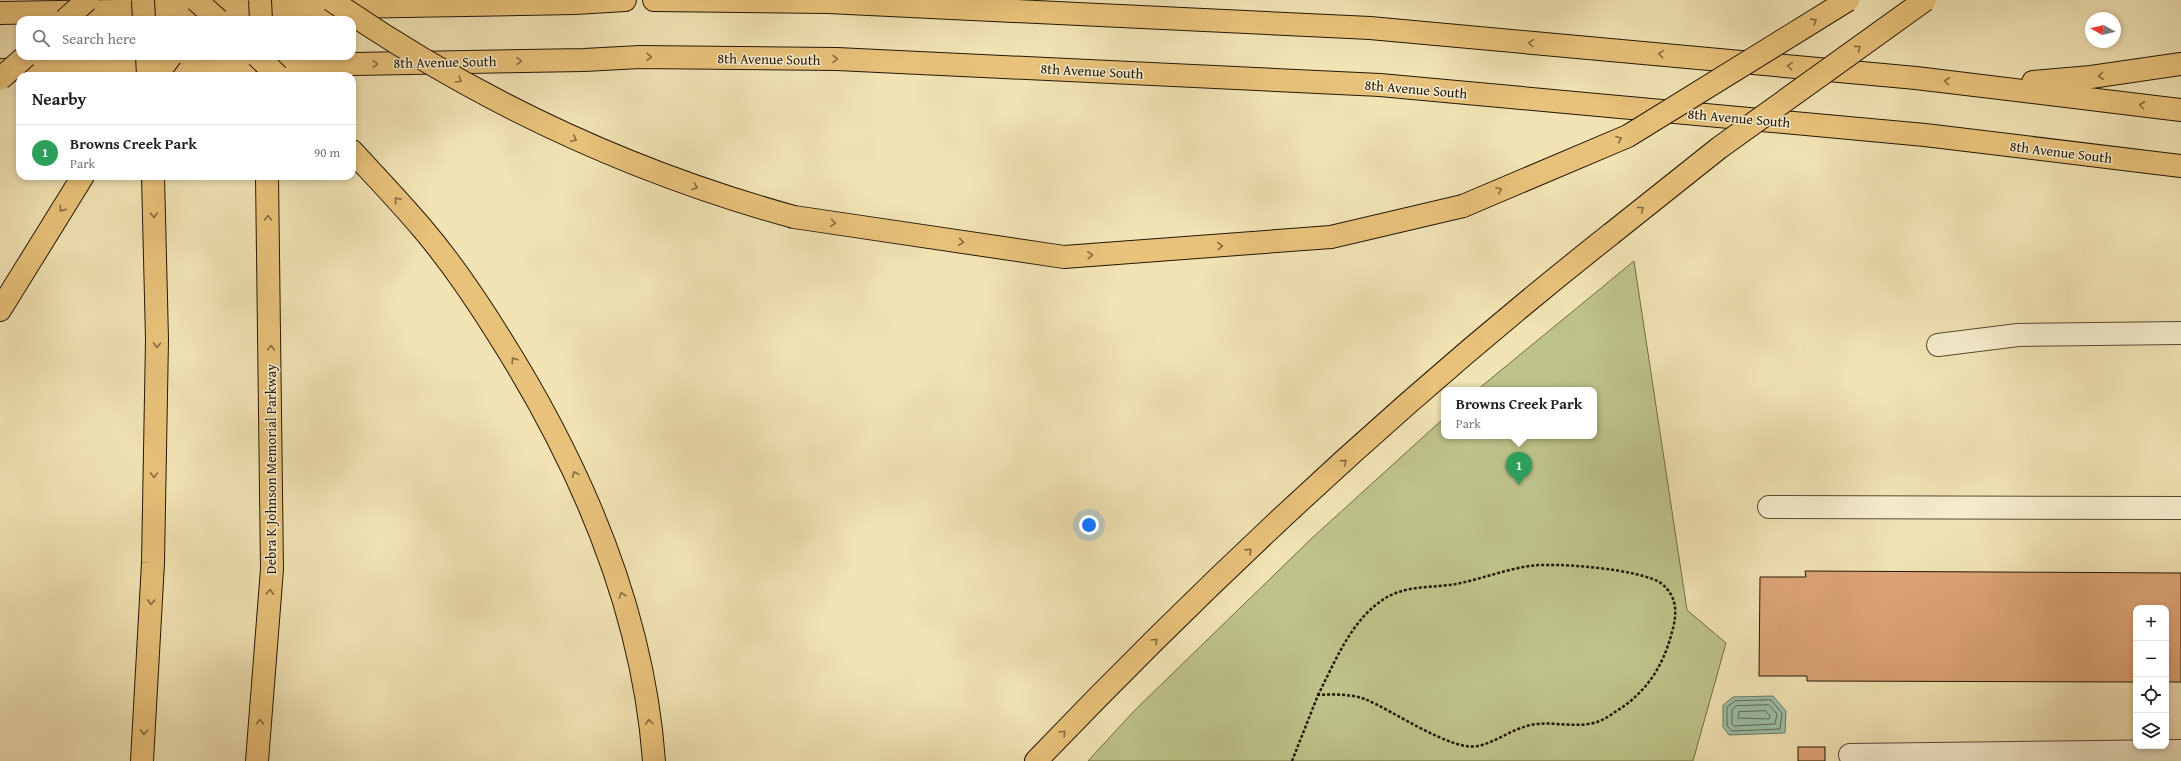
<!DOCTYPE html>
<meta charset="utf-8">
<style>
:root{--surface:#fff;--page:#f2f2f2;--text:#222;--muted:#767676;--line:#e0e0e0;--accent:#1a73e8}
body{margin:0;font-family:"Gentium Book Plus",serif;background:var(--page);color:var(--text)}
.controls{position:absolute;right:12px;bottom:12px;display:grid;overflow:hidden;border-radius:8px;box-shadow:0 2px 6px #0003}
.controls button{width:36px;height:36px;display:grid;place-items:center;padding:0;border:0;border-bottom:1px solid var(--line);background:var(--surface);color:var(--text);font:20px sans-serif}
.compass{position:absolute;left:2085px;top:12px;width:36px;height:36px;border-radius:50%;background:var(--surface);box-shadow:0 2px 6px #0003;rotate:278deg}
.you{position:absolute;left:1089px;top:525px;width:14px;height:14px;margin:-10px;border:3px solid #fff;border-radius:50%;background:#1a73e8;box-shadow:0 0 0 6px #1a73e833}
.badge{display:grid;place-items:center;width:26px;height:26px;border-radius:50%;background:var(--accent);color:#fff;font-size:13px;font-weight:700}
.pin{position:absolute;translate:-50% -33px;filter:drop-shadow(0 1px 2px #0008)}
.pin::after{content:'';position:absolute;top:21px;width:14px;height:12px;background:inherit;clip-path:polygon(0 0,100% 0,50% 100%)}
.popup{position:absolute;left:1441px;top:387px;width:156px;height:52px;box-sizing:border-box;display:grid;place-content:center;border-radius:8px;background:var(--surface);filter:drop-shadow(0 1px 3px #0005);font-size:13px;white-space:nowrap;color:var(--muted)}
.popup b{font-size:15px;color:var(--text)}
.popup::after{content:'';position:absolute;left:50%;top:100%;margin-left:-8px;border:8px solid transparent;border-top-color:var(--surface)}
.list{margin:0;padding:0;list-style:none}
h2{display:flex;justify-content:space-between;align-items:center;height:52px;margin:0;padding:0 16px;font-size:17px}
h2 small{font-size:13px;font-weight:400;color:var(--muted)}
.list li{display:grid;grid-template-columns:26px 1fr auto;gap:12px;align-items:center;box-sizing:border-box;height:56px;padding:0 16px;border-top:1px solid var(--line)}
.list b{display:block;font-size:15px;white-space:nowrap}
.list p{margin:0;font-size:13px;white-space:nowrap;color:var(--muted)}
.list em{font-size:13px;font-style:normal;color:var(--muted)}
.icon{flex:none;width:22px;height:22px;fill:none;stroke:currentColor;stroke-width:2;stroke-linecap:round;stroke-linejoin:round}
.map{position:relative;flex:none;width:2181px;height:761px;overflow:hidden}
.search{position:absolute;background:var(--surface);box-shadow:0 2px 6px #0003;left:16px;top:16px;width:340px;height:44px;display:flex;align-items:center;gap:10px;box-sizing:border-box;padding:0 14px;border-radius:12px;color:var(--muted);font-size:15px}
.panel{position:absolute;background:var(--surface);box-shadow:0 2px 6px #0003;left:16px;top:72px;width:340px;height:108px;border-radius:12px}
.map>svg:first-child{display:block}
.green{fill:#bec38a;stroke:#716d48}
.water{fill:#9cbfa7;stroke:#6c7c67}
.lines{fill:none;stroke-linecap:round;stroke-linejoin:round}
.shore{stroke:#606b57;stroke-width:1}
.building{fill:#dda476;stroke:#241707}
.minor-casing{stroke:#574a32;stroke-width:24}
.primary-casing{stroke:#241707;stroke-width:24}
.motorway-casing{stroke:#241707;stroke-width:24}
.path{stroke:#241707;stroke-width:2.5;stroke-dasharray:3 2;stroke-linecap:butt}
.minor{stroke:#f6edce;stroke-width:22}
.primary{stroke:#e8c27a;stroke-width:22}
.motorway{stroke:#e8c27a;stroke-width:22}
.motorway-bridge-casing{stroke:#241707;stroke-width:24;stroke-linecap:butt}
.motorway-bridge{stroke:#e8c27a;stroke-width:22}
.oneway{stroke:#866c40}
.labels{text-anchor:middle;stroke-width:3;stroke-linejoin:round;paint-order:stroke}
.street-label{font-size:14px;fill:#241707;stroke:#f6edce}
</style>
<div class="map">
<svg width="2181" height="761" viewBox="0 0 2181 761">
<rect width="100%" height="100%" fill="#f1e3b4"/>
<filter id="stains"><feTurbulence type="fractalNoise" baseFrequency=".005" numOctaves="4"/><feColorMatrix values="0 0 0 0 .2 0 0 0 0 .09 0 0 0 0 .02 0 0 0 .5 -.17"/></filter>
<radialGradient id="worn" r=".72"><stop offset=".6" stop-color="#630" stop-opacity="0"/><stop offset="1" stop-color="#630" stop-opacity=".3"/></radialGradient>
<polygon class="green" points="1634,261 1687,610 1726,643 1693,761 1088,761 1134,711 1311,539 1444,418 1444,436 1594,436 1594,390 1477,390"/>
<polygon class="water" points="1773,696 1786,711 1785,733 1729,735 1723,727 1723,705 1733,697"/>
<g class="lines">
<g class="shore">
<polygon points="1771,700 1782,713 1780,729 1732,731 1727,726 1727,707 1735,701"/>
<polygon points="1769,705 1777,714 1775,724 1734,726 1732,724 1732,710 1736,706"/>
<polygon points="1766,711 1770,716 1769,719 1738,718 1739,712"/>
</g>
</g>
<g class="building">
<polygon points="1805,571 2181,573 2181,682 2166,682 2166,608 2136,608 2136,682 1807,681 1807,676 1759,676 1760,577 1806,577"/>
<rect x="1798" y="747" width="27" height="14"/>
</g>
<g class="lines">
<g class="minor-casing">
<g id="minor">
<polyline points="1938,345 2018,335 2181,333"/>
<polyline points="1769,507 2181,508"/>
<polyline points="1850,755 2181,751"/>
</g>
</g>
<g class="primary-casing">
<g id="primary">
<polyline points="654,0 828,2 1370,28 1916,78 2181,110"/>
<polyline points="0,13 575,3 625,0"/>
<polyline points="0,70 584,60 640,57 837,59 1380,85 1925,135 2181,166"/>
<polyline points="2033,82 2091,77 2181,64"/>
</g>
</g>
<g class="motorway-casing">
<g id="motorway">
<path d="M 352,151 C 376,177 400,202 422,228 C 451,262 476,299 499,336 C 580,464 643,609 654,761"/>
<polyline points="794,217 1064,257 1331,237 1463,206"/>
<polyline points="0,310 83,176"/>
<polyline points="142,761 153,563 157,339 153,176"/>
<polyline points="257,761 272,569 267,176"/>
<path d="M 1036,761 C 1216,573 1407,395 1611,234"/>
</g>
</g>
<path class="path" d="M 1292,761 L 1318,695 C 1334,694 1350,694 1365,699 C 1392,710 1452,752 1478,746 C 1496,742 1512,729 1531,725 C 1550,721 1568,727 1588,724 C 1598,723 1607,718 1615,712 C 1646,693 1663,667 1672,632 C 1677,615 1678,597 1662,584 C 1643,569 1554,562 1529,566 C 1504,570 1481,579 1456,584 C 1433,588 1405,585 1384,599 C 1351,620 1335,662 1318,695"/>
<use href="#minor" class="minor"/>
<use href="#primary" class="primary"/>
<use href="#motorway" class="motorway"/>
<g class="motorway-bridge-casing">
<g id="motorway-bridge">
<polyline points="143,0 144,20"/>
<polyline points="196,0 218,20"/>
<polyline points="260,0 261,20"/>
<path d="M 331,0 C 474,99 626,171 794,217"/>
<polyline points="65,20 87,0"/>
<polyline points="147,56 148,76"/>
<polyline points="257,56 278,76"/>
<polyline points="156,76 171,56"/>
<polyline points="0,79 26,56"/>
<polyline points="1463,206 1628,136 1848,0"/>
<polyline points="1611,234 1719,148 1925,0"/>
</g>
</g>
<use href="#motorway-bridge" class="motorway-bridge"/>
</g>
<defs><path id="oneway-chevron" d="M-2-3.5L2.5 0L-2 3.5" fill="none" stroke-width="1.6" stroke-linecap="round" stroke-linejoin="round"/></defs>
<g class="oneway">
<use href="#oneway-chevron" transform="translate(1814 21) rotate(-32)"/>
<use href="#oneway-chevron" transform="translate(1531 43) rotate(-175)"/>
<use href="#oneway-chevron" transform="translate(1858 48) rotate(-36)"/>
<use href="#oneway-chevron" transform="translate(1661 54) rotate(-175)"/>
<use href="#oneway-chevron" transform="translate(649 57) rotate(1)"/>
<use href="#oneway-chevron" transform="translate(835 59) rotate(1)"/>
<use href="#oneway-chevron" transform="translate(519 61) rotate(-1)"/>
<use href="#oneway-chevron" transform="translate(375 64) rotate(-1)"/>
<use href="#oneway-chevron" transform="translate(1790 66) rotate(-175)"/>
<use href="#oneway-chevron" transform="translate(2101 76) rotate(172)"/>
<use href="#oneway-chevron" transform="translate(459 80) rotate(30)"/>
<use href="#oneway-chevron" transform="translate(1947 81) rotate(-173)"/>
<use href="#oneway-chevron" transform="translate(2142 105) rotate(-173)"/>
<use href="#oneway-chevron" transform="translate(574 139) rotate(25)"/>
<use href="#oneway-chevron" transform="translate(1619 139) rotate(-23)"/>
<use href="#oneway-chevron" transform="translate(695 187) rotate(20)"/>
<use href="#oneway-chevron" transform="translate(1499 190) rotate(-23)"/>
<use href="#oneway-chevron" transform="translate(397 200) rotate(-132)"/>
<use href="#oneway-chevron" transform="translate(62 209) rotate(123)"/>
<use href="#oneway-chevron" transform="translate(1641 209) rotate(-39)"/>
<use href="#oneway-chevron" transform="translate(154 215) rotate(88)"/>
<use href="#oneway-chevron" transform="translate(268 218) rotate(-91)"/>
<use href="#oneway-chevron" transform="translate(833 223) rotate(8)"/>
<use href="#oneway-chevron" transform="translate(961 242) rotate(8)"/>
<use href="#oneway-chevron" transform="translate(1220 246) rotate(-4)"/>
<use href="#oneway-chevron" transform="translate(1090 255) rotate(-4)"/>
<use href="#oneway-chevron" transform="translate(157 345) rotate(91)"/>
<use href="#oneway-chevron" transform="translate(271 348) rotate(-90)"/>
<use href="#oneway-chevron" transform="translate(514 360) rotate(-123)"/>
<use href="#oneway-chevron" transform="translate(1344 462) rotate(-42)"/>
<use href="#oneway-chevron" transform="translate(575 474) rotate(-114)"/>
<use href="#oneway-chevron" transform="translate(154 475) rotate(91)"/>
<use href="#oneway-chevron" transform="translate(1249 551) rotate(-44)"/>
<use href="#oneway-chevron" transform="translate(270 592) rotate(-86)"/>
<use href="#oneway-chevron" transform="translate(622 595) rotate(-108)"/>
<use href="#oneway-chevron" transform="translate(151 602) rotate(93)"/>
<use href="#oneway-chevron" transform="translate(1155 641) rotate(-45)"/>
<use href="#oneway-chevron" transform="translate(260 722) rotate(-86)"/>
<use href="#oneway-chevron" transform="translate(649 722) rotate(-97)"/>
<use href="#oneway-chevron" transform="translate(144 732) rotate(93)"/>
<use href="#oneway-chevron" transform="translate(1063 733) rotate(-46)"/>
</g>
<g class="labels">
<g class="street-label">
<text transform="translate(769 59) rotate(1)" y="5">8th Avenue South</text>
<text transform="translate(445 62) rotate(-1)" y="5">8th Avenue South</text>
<text transform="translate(1092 71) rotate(3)" y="5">8th Avenue South</text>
<text transform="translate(1416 89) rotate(5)" y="5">8th Avenue South</text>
<text transform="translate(1739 118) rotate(5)" y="5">8th Avenue South</text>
<text transform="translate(2061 152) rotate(7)" y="5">8th Avenue South</text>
<text transform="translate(271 469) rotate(-90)" y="5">Debra K Johnson Memorial Parkway</text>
</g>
</g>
<rect width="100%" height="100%" filter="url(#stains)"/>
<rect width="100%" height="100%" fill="url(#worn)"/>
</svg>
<div class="controls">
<button>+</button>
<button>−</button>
<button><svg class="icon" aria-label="locate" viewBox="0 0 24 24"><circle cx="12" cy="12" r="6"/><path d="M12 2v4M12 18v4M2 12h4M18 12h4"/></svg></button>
<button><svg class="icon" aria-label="layers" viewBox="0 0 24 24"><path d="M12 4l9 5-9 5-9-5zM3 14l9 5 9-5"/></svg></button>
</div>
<svg class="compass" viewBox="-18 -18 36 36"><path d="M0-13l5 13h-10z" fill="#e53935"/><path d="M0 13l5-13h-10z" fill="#767676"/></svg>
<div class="you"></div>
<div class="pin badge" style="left:1519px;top:485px;background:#2e9e5b">1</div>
<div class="popup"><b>Browns Creek Park</b>Park</div>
<div class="search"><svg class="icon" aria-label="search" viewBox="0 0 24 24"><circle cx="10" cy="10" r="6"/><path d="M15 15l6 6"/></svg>Search here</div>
<section class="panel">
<h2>Nearby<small></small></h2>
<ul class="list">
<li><span class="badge" style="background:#2e9e5b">1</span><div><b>Browns Creek Park</b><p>Park</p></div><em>90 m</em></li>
</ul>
</section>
</div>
